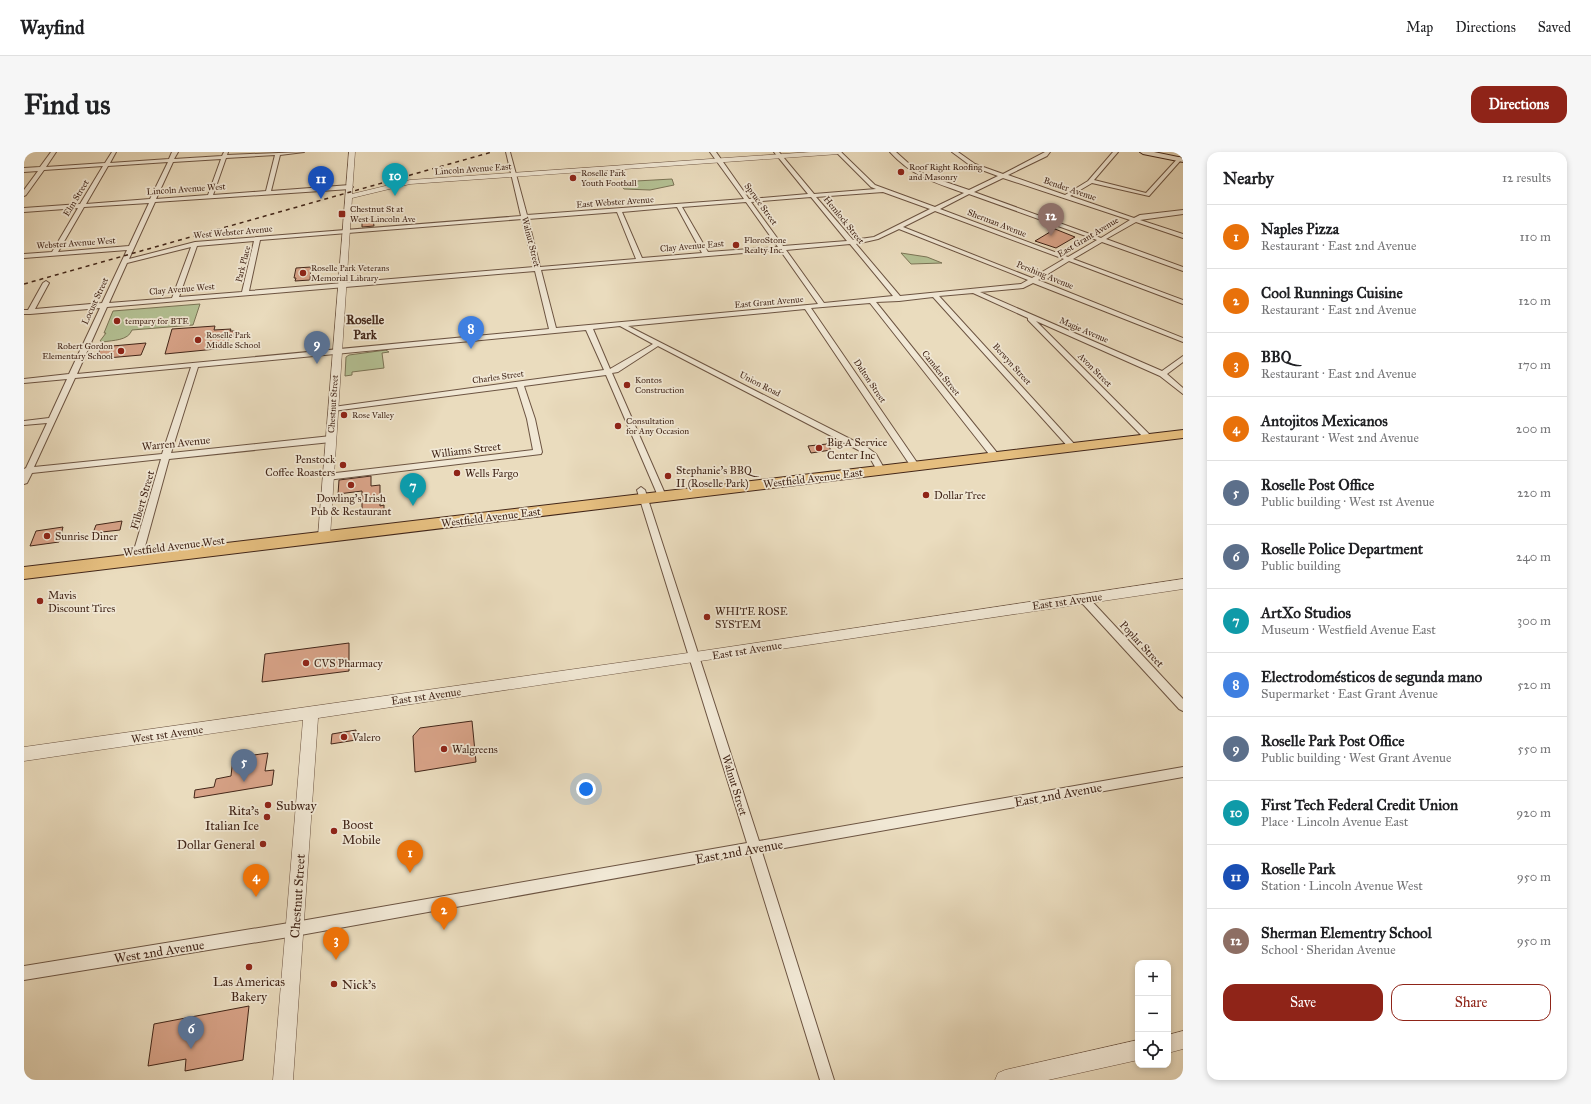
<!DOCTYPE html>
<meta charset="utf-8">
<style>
:root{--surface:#fff;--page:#f6f6f6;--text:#202124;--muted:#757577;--line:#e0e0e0;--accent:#8f2418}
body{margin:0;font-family:"IM FELL Great Primer",serif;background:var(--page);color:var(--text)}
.controls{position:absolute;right:12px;bottom:12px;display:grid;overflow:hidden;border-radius:8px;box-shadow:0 2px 6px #0003}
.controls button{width:36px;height:36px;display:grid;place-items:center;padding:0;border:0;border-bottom:1px solid var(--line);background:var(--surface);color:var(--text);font:20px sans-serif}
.you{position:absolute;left:562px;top:637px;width:14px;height:14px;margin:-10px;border:3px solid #fff;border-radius:50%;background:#1a73e8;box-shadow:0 0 0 6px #1a73e833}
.badge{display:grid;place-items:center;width:26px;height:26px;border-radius:50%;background:var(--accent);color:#fff;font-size:13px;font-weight:700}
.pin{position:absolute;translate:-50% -33px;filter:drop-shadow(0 1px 2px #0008)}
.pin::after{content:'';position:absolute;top:21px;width:14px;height:12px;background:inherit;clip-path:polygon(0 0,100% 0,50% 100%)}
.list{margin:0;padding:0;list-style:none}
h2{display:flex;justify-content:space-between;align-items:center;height:52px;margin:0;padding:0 16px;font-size:17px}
h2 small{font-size:13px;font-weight:400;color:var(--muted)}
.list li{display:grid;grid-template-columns:26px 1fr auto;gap:12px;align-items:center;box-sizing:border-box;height:64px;padding:0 16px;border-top:1px solid var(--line)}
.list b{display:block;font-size:15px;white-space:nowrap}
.list p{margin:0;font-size:13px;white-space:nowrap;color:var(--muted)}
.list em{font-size:13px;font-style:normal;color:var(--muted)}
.actions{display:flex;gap:8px;padding:12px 16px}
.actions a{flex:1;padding:9px 0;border:1px solid var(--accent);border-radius:12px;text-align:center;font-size:14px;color:var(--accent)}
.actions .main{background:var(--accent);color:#fff}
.icon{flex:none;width:22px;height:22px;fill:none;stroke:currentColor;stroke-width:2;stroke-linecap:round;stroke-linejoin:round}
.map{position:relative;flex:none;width:1159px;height:928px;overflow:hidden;border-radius:12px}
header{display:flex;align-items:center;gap:24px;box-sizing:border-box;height:56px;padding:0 20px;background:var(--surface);border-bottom:1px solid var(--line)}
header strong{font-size:19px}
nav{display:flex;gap:22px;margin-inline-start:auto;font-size:14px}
.intro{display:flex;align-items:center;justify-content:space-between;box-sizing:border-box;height:96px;padding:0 24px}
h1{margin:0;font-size:28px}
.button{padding:10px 18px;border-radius:12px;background:var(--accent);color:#fff;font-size:14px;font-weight:700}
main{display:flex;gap:24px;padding:0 24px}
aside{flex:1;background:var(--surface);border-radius:12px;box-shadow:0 2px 6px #0003}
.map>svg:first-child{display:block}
.green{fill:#b4c194;stroke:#7b7456}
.building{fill:#d8a388;stroke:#422619}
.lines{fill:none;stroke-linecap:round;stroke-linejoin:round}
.minor-casing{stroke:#6c5442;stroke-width:2}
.tertiary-casing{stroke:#6c5442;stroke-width:1}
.secondary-casing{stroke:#422619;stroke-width:2}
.primary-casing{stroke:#422619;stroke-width:2}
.minor{fill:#f1e8d5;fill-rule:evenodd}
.tertiary{fill:#f1e8d5;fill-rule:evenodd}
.secondary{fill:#f1e8d5;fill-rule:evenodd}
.primary{fill:#e5be7f;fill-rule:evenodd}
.rail{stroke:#422619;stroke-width:1.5;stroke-dasharray:4 4;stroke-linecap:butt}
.poi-dot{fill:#8f2418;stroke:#f1e8d5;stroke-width:1.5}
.labels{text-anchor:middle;stroke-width:3.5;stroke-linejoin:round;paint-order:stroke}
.far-poi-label{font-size:9px;fill:#422619;stroke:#f1e8d5;text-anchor:start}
.far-street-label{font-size:9px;fill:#422619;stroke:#f1e8d5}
.poi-label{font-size:11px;fill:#422619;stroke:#f1e8d5;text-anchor:start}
.street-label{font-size:11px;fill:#422619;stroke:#f1e8d5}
.far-district-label{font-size:13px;font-weight:bold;fill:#422619;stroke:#f1e8d5}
.near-street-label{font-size:13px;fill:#422619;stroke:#f1e8d5}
.near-poi-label{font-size:13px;fill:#422619;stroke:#f1e8d5;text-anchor:start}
</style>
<header>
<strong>Wayfind</strong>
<nav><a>Map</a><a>Directions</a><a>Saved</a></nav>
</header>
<div class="intro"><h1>Find us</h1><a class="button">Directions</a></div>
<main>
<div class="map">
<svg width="1159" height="928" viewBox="0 0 1159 928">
<rect width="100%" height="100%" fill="#eadcbe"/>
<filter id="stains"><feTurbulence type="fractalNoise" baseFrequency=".005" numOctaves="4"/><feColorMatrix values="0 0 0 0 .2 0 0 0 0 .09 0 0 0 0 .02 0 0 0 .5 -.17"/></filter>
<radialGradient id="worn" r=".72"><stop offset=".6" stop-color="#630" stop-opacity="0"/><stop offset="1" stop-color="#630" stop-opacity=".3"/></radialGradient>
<g class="green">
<polygon points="648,27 650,33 626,38 600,37 594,30"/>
<polygon points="877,101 903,105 918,111 887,112"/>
<path d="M 176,152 L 169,173 L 108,178 C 104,189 89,188 79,190 L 76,189 L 82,181 L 80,181 L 89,159 Z"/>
<polygon points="362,198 365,200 358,201 360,216 328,220 328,223 321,224 322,205 325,203"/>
</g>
<g class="building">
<polygon points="349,67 350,74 338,75 338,68"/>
<polygon points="1031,77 1051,85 1032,96 1011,89"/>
<polygon points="287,115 286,128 271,129 272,126 270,126 272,116"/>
<polygon points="191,174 190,178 207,177 206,179 211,179 209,186 205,186 202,196 141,202 148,177"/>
<polygon points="122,191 117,203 72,207 77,195"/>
<polygon points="803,292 807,298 787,301 784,294"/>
<polygon points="347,324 347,334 356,333 356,354 360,353 360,360 338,363 338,339 314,342 315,328"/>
<polygon points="98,369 96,378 69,381 72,373"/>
<polygon points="39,375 35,390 6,394 12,379"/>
<polygon points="325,491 325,519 238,530 241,502"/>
<polygon points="448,569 452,610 391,620 389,584 396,576"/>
<polygon points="332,578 332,588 307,592 308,582"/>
<polygon points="244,601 241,619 250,618 248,633 170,646 171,638 190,635 192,627 207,624 209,606"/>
<polygon points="225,854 219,908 161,919 162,907 124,914 130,872"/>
</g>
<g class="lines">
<g class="minor-casing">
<g id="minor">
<path d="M 27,0 L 32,0 L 22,15 L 81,11 L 88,0 L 92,0 L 86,11 L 145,7 L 148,0 L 154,0 L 150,7 L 198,4 L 200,0 L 204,0 L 203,3 L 280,0 L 256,3 L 247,39 L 326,33 L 329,35 L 326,37 L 131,50 L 105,107 L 171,90 L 497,64 L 482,0 L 486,0 L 503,63 L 720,47 L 686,0 L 692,0 L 725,47 L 784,42 L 750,0 L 755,0 L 790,42 L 852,37 L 847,35 L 812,0 L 817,0 L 851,33 L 911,55 L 940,41 C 910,30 889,25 866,0 L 872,0 L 892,18 L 904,24 L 945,38 L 974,24 L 947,14 L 928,0 L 934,0 L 951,12 L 979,22 L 1021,0 L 1026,0 L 1023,4 L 984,23 L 1041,43 L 1064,29 L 1089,0 L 1094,0 L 1070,28 L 1122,41 L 1155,5 L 1157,6 L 1157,8 L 1125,44 L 1068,31 L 1046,44 L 1110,66 L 1116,63 L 1159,58 L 1159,62 L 1116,68 L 1159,82 L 1159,86 L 1112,70 L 1082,87 L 1159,115 L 1159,119 L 1078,90 L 1049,107 L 1159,148 L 1159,152 L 1045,109 L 1014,128 L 1159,186 L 1159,190 L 1009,131 L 999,136 L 956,140 L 1138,219 L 1159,204 L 1159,210 L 1143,222 L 1159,236 L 1159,242 L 1136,224 L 1012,169 L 1129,286 L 1128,288 L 1122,288 L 1004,168 L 1004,166 L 949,141 L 915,144 L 1053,295 L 1052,297 L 1046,297 L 909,145 L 875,149 L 852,150 L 974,302 L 975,304 L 971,307 L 968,306 L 846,151 L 787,156 L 894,312 L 895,314 L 894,316 L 888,316 L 781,157 L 604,174 L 844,296 L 852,302 L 861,318 L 860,320 L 854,320 L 846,306 L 838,300 L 634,194 L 594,220 L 588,221 L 642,344 L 638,347 L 634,344 L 582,223 L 500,234 L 511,267 L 518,300 L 517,302 L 303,328 L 299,325 L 303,322 L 509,298 L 503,267 L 493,235 L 309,259 L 305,257 L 309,255 L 580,218 L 562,178 L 174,215 L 147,301 L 307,284 L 311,287 L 307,290 L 145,307 L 120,398 L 115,401 L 110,398 L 137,307 L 8,321 L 3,331 L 0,332 L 0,317 L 2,316 L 23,271 L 0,273 L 0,269 L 25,266 L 43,227 L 0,231 L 0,227 L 45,222 L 76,156 L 6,162 L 0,162 L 0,158 L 4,158 L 19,131 L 22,129 L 25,131 L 11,157 L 78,151 L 103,98 L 0,106 L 0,102 L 28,100 L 54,56 L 0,60 L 0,56 L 56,52 L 79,14 L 20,18 L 2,43 L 0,44 L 0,38 L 14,19 L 0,20 L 0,16 L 16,15 ZM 251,3 L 242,39 L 189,43 L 202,6 ZM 197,7 L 184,43 L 132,47 L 149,10 ZM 144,10 L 126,47 L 62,52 L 84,14 ZM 979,26 L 1106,68 L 1077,86 L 950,40 ZM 859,40 L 906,57 L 850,85 L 829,88 L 792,45 ZM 945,42 L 1073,88 L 1044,105 L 916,57 ZM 787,45 L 823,89 L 759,94 L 727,50 ZM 722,50 L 754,95 L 684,100 L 658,55 ZM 125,51 L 105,94 L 34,100 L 60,55 ZM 653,55 L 678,101 L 618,106 L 598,60 ZM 911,59 L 1040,107 L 1008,126 L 879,75 ZM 593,60 L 612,107 L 516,115 L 504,67 ZM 498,67 L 510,115 L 225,139 L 236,88 ZM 875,77 L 1004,128 L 997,132 L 876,144 L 832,92 L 854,87 ZM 230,89 L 218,140 L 155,145 L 173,94 ZM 826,92 L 869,144 L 800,151 L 762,98 ZM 167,95 L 148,146 L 85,151 L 103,111 ZM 756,98 L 794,152 L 532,176 L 517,118 ZM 511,119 L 525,177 L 53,222 L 83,155 ZM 596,174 L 629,192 L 586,217 L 569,177 ZM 167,215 L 138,302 L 10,315 L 51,226 Z"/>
<polygon points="617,335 621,338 735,689 1159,615 1159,625 738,700 810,928 796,928 726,702 271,784 0,828 0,814 271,770 723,691 613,338"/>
<polygon points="1060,443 1063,444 1159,547 1159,559 1155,557 1057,450 1055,447 1057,444"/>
</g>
</g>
<g class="tertiary-casing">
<g id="tertiary">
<polygon points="325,0 331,0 328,42 386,28 787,0 818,0 815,2 386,32 328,46 306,385 304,388 300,389 296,388 294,385"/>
<polygon points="1159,427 1159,437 294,566 269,928 249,928 279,568 0,609 0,595 671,500"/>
<polygon points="1159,879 1159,897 1144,901 1144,883"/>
<polygon points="1114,888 1114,908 1024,928 971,928 974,921 981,918"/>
</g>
</g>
<g class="secondary-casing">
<polygon id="secondary" points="1116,0 1130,0 1159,6 1159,10 1119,2"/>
</g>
<g class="primary-casing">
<polygon id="primary" points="1159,278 1159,286 0,427 0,415"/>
</g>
<use href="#minor" class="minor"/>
<use href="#tertiary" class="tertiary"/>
<use href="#secondary" class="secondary"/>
<use href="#primary" class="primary"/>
<polyline class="rail" points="0,132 468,0"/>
</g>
<g class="poi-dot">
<circle cx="877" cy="20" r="4"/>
<circle cx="549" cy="26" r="4"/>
<rect x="314" y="58" width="8" height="8" rx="2"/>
<circle cx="712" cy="93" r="4"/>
<circle cx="279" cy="121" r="4"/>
<circle cx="93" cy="169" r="4"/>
<circle cx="174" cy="188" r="4"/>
<circle cx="97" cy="199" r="4"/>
<circle cx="603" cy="233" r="4"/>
<circle cx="320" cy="263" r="4"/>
<circle cx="594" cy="274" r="4"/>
<circle cx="795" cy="296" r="4"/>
<circle cx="319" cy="313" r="4"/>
<circle cx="433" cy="321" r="4"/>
<circle cx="644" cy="324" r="4"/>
<circle cx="327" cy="333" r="4"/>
<circle cx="902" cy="343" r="4"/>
<circle cx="23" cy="384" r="4"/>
<circle cx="16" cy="449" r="4"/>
<circle cx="683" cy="465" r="4"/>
<circle cx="282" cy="511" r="4"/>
<circle cx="320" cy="585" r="4"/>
<circle cx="420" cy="597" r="4"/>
<circle cx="244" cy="653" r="4"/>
<circle cx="243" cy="665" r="4"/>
<circle cx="310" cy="679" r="4"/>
<circle cx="239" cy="692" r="4"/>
<circle cx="225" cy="815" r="4"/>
<circle cx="310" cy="832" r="4"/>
</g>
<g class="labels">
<g class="far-poi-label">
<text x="885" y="18">Roof Right Roofing<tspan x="885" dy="10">and Masonry</tspan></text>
<text x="557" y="24">Roselle Park<tspan x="557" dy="10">Youth Football</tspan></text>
<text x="326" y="60">Chestnut St at<tspan x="326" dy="10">West Lincoln Ave</tspan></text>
<text x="720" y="91">FloroStone<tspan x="720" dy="10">Realty Inc.</tspan></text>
<text x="287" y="119">Roselle Park Veterans<tspan x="287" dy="10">Memorial Library</tspan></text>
<text x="101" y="172">tempary for BTE</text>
<text x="182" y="186">Roselle Park<tspan x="182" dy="10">Middle School</tspan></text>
<text x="89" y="197" text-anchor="end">Robert Gordon<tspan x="89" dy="10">Elementary School</tspan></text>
<text x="611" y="231">Kontos<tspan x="611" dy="10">Construction</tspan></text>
<text x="328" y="266">Rose Valley</text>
<text x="602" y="272">Consultation<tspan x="602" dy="10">for Any Occasion</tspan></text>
</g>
<g class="far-street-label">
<text transform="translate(449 17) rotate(-4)" y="3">Lincoln Avenue East</text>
<text transform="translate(162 37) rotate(-4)" y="3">Lincoln Avenue West</text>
<text transform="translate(1046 37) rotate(19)" y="3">Bender Avenue</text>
<text transform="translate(52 46) rotate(-59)" y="3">Elm Street</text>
<text transform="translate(591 50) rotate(-4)" y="3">East Webster Avenue</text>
<text transform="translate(737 52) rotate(54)" y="3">Spruce Street</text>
<text transform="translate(820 68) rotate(51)" y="3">Hemlock Street</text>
<text transform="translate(973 71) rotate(21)" y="3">Sherman Avenue</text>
<text transform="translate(209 80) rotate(-5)" y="3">West Webster Avenue</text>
<text transform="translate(1064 85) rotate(-31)" y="3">East Grant Avenue</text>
<text transform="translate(507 90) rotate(76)" y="3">Walnut Street</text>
<text transform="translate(52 91) rotate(-4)" y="3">Webster Avenue West</text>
<text transform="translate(668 94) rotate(-5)" y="3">Clay Avenue East</text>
<text transform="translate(219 112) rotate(-76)" y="3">Park Place</text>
<text transform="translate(1021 123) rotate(22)" y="3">Pershing Avenue</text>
<text transform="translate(158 137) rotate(-5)" y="3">Clay Avenue West</text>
<text transform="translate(71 149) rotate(-65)" y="3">Locust Street</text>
<text transform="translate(745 150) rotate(-5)" y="3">East Grant Avenue</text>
<text transform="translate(1060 178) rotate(23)" y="3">Magie Avenue</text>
<text transform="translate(988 212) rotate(48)" y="3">Berwyn Street</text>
<text transform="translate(1071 218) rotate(45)" y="3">Avon Street</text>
<text transform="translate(917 221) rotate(51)" y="3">Camden Street</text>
<text transform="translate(474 225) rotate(-8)" y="3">Charles Street</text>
<text transform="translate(846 229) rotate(56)" y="3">Dalton Street</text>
<text transform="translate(736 232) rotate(27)" y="3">Union Road</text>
<text transform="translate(309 252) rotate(-86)" y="3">Chestnut Street</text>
</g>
<g class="poi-label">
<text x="803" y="294">Big A Service<tspan x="803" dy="13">Center Inc</tspan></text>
<text x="311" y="311" text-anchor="end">Penstock<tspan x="311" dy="13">Coffee Roasters</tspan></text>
<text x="652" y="322">Stephanie's BBQ<tspan x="652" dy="13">II (Roselle Park)</tspan></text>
<text x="441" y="325">Wells Fargo</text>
<text x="910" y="347">Dollar Tree</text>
<text x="327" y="350" text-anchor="middle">Dowling's Irish<tspan x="327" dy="13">Pub &amp; Restaurant</tspan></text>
<text x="31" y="388">Sunrise Diner</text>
<text x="24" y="447">Mavis<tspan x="24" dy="13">Discount Tires</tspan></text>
<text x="691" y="463">WHITE ROSE<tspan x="691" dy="13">SYSTEM</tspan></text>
<text x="290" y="515">CVS Pharmacy</text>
<text x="328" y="589">Valero</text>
<text x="428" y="601">Walgreens</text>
</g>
<g class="street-label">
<text transform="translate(152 291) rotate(-6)" y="4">Warren Avenue</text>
<text transform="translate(442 298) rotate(-7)" y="4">Williams Street</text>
<text transform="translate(789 326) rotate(-7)" y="4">Westfield Avenue East</text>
<text transform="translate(118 348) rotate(-74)" y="4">Filbert Street</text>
<text transform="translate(467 365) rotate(-7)" y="4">Westfield Avenue East</text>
<text transform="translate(150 394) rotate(-7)" y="4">Westfield Avenue West</text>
<text transform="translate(1043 449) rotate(-8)" y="4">East 1st Avenue</text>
<text transform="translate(1118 492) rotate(47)" y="4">Poplar Street</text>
<text transform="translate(723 498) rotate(-9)" y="4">East 1st Avenue</text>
<text transform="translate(402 544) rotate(-8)" y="4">East 1st Avenue</text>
<text transform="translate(143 582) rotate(-8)" y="4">West 1st Avenue</text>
<text transform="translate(711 633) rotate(73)" y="4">Walnut Street</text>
</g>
<g class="far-district-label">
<text x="341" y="172">Roselle<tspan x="341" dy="15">Park</tspan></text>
</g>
<g class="near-street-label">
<text transform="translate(1034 642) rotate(-10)" y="5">East 2nd Avenue</text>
<text transform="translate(715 699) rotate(-10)" y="5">East 2nd Avenue</text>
<text transform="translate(273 744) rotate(-86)" y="5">Chestnut Street</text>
<text transform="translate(135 799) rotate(-9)" y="5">West 2nd Avenue</text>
</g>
<g class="near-poi-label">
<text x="252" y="658">Subway</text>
<text x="235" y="663" text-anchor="end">Rita's<tspan x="235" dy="15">Italian Ice</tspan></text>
<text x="318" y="677">Boost<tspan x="318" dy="15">Mobile</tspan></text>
<text x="231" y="697" text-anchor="end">Dollar General</text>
<text x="225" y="834" text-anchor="middle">Las Americas<tspan x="225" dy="15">Bakery</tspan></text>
<text x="318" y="837">Nick's</text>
</g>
</g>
<rect width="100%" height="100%" filter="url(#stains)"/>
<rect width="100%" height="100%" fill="url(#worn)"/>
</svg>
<div class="controls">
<button>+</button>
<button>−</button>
<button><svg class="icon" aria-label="locate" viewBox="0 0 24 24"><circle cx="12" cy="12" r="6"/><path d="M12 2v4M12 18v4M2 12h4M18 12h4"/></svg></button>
</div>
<div class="you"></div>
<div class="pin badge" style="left:386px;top:721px;background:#e8710a">1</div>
<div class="pin badge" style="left:420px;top:778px;background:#e8710a">2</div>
<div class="pin badge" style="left:312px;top:808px;background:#e8710a">3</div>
<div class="pin badge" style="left:232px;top:745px;background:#e8710a">4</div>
<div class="pin badge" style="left:220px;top:630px;background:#5c6f8a">5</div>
<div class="pin badge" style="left:167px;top:897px;background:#5c6f8a">6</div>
<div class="pin badge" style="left:389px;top:354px;background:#0f9aa8">7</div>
<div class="pin badge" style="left:447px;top:197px;background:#3f7fe0">8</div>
<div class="pin badge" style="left:293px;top:212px;background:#5c6f8a">9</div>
<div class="pin badge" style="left:371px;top:44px;background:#0f9aa8">10</div>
<div class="pin badge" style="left:297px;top:47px;background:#1a4fb4">11</div>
<div class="pin badge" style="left:1027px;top:84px;background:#8d6e63">12</div>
</div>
<aside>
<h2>Nearby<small>12 results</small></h2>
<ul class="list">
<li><span class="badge" style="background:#e8710a">1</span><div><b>Naples Pizza</b><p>Restaurant · East 2nd Avenue</p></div><em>110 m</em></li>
<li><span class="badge" style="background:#e8710a">2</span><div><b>Cool Runnings Cuisine</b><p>Restaurant · East 2nd Avenue</p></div><em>120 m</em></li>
<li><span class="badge" style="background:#e8710a">3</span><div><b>BBQ</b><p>Restaurant · East 2nd Avenue</p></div><em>170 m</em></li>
<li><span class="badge" style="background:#e8710a">4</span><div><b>Antojitos Mexicanos</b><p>Restaurant · West 2nd Avenue</p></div><em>200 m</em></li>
<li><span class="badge" style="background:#5c6f8a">5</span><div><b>Roselle Post Office</b><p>Public building · West 1st Avenue</p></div><em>220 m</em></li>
<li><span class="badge" style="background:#5c6f8a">6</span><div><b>Roselle Police Department</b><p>Public building</p></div><em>240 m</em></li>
<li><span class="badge" style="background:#0f9aa8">7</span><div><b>ArtXo Studios</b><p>Museum · Westfield Avenue East</p></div><em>300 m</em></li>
<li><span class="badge" style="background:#3f7fe0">8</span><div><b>Electrodomésticos de segunda mano</b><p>Supermarket · East Grant Avenue</p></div><em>520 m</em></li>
<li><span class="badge" style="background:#5c6f8a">9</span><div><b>Roselle Park Post Office</b><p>Public building · West Grant Avenue</p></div><em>550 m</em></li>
<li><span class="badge" style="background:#0f9aa8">10</span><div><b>First Tech Federal Credit Union</b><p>Place · Lincoln Avenue East</p></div><em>920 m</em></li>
<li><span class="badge" style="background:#1a4fb4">11</span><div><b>Roselle Park</b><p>Station · Lincoln Avenue West</p></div><em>950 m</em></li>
<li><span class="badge" style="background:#8d6e63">12</span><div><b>Sherman Elementry School</b><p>School · Sheridan Avenue</p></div><em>950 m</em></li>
</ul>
<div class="actions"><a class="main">Save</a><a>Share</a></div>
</aside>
</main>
